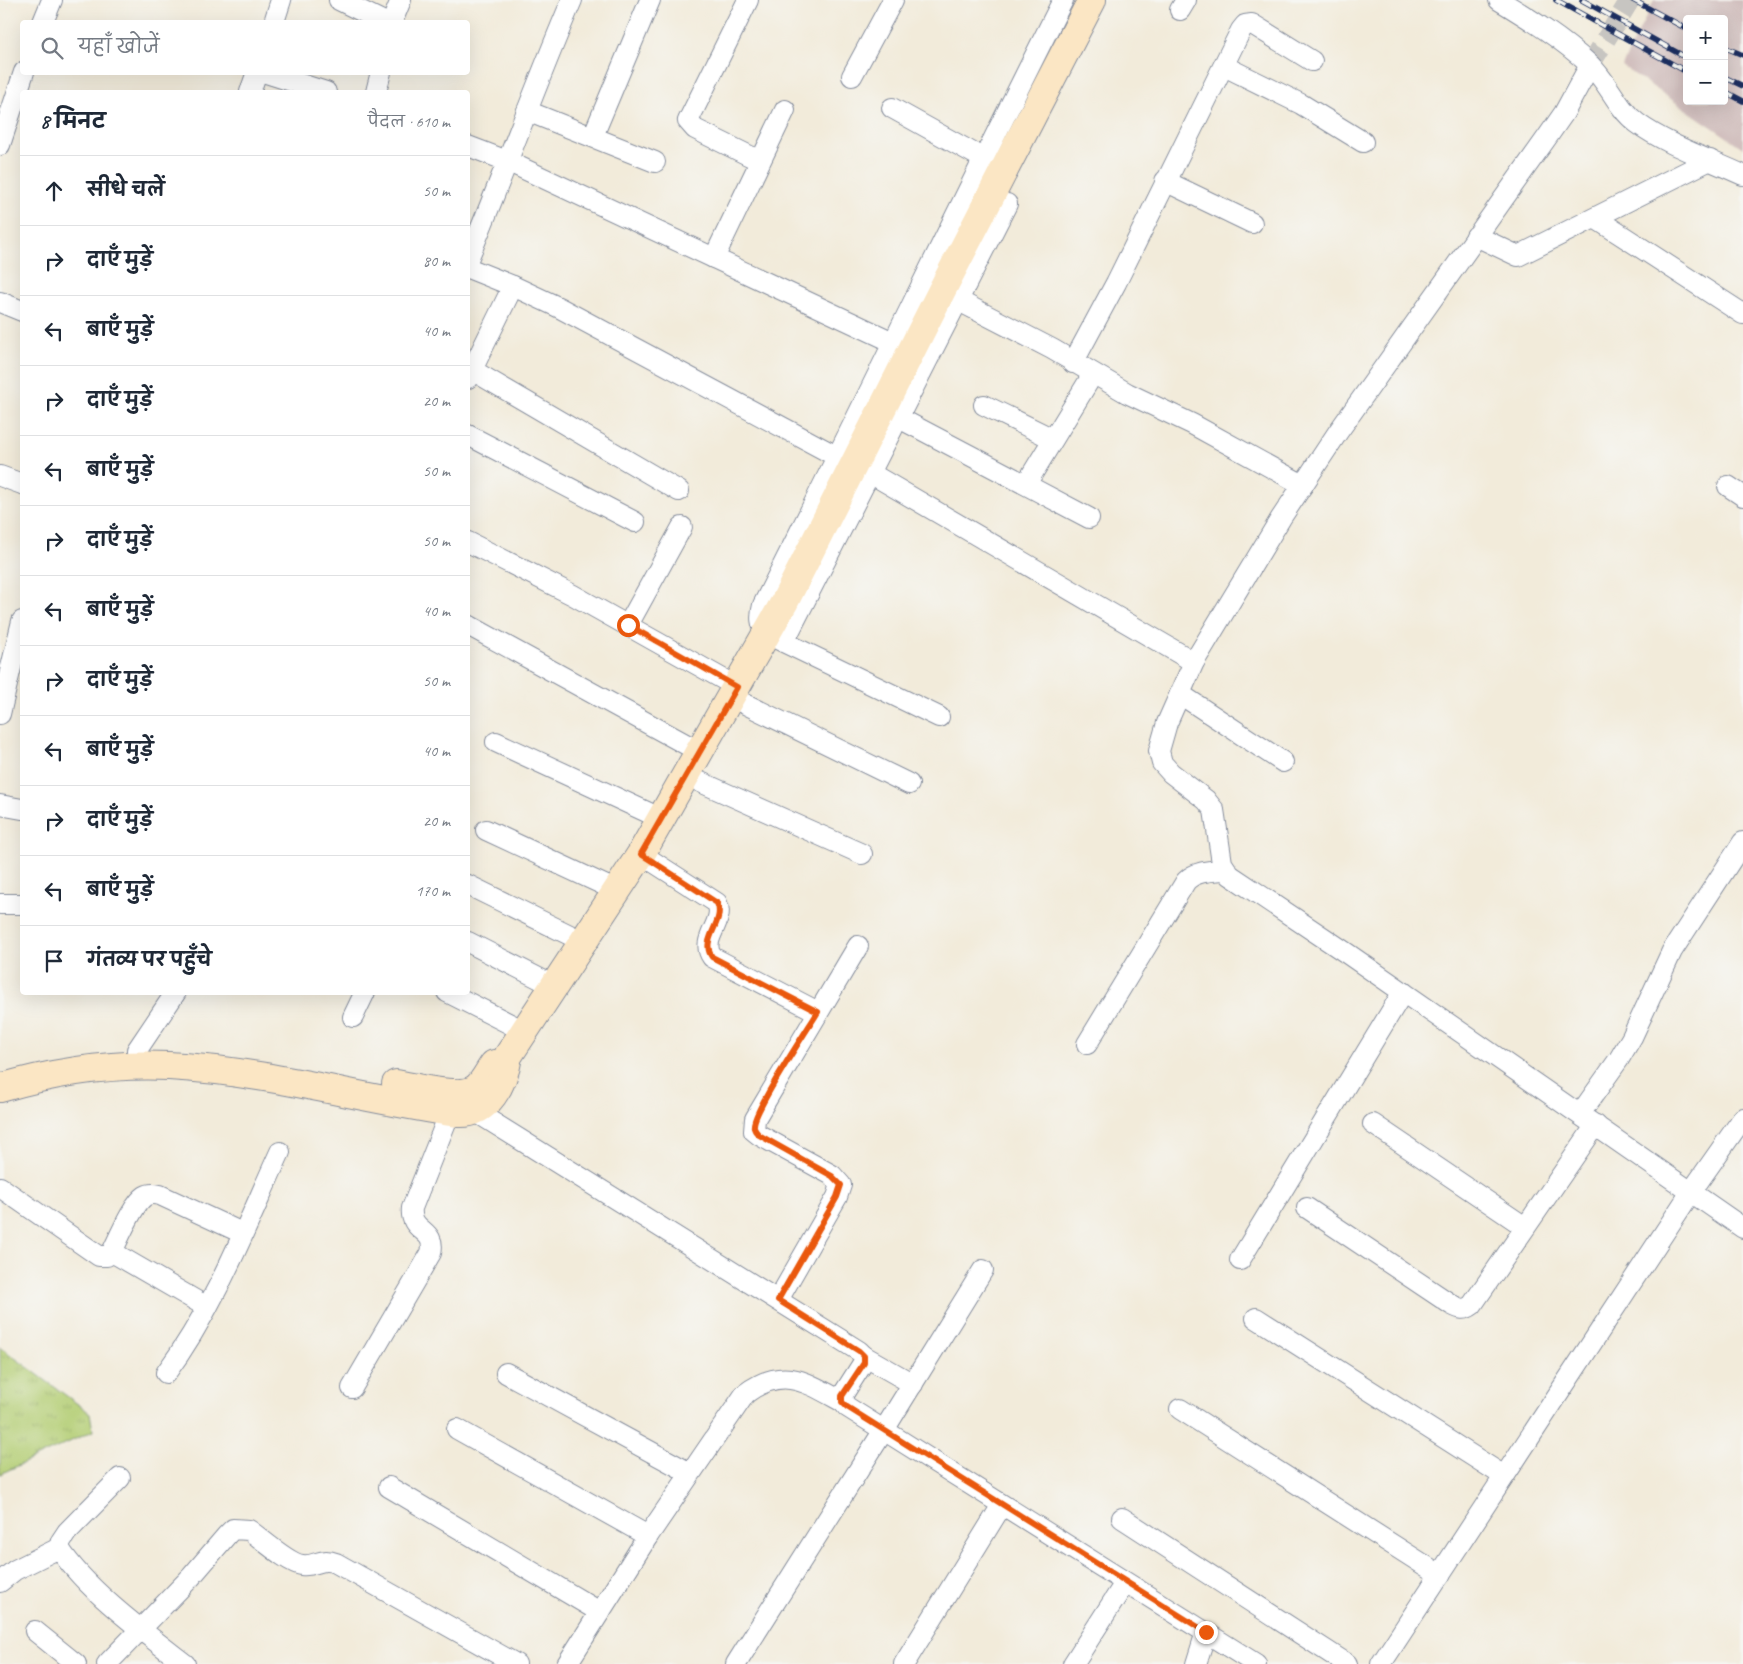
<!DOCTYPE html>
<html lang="hi">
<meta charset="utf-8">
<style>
:root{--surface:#fff;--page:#f2f2f3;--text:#1f2937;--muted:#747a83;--line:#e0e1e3}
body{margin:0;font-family:Caveat,"Playpen Sans Deva",sans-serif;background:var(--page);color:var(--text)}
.controls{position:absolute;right:15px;top:15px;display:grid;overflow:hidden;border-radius:5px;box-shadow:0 5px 20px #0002}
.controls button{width:45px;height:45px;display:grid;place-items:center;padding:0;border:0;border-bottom:1px solid var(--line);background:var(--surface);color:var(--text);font:25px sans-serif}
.stop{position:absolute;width:15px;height:15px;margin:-11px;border:4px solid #ea580c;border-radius:50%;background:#fff}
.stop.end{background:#ea580c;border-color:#fff;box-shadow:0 1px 5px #0008}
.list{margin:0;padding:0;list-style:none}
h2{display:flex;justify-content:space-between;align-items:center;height:65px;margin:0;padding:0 20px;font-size:21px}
h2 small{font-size:16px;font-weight:400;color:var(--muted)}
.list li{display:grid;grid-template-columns:32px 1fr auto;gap:15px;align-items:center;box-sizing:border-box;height:70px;padding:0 20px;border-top:1px solid var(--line)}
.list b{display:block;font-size:19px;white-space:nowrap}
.list em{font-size:16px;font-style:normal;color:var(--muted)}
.icon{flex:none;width:28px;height:28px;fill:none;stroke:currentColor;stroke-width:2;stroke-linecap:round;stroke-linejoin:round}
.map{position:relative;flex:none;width:1743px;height:1664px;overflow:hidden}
.search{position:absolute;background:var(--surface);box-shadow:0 5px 20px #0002;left:20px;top:20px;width:450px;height:55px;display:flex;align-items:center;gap:12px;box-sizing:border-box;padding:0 18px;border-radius:5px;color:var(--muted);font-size:19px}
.panel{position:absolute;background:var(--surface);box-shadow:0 5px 20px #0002;left:20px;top:90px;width:450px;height:905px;border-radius:5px}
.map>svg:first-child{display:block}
.railway{fill:#d1bfbe;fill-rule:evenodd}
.park{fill:url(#park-tufts);stroke:#687e69}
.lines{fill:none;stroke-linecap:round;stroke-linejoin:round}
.street-tunnel{stroke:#c7c5c1;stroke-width:20;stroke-dasharray:20 10;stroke-linecap:butt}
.street-casing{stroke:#868d9c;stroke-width:22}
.secondary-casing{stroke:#868d9c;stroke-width:30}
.street{stroke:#fff;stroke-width:20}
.secondary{stroke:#fbe6c4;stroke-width:28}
.rail-casing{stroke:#1b2f5e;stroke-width:5.5}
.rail{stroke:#f6f6f2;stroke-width:4;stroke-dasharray:11;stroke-linecap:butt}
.route{stroke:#ea580c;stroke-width:6}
</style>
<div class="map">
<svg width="1743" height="1664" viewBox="0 0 1743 1664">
<defs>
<pattern id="park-tufts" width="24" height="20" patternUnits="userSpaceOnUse" patternTransform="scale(1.25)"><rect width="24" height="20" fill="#b4ce74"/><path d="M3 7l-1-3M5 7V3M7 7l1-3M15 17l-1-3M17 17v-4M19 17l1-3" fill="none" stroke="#9ab167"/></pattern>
</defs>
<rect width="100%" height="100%" fill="#f6f6f2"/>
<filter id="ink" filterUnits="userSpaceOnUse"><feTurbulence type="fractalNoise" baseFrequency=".02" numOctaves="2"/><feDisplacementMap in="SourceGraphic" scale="10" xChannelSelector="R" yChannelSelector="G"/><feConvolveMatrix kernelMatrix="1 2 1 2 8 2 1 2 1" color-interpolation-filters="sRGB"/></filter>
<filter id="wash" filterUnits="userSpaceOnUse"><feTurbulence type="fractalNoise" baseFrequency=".0096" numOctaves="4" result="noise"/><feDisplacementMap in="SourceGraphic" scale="20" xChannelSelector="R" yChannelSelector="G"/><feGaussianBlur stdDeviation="1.12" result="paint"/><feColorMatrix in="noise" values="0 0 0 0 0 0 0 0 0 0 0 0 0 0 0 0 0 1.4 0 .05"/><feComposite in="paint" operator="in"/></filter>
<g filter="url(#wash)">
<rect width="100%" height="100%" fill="#f2ebda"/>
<path class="railway" d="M 1654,0 L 1743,0 L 1743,148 L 1622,66 ZM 1687,19 L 1724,19 L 1724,101 L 1687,101 Z"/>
<polygon class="park" points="0,1347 90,1413 93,1431 0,1474"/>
</g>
<g filter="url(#ink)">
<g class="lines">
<polyline class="street-tunnel" points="1590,65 1630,0"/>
<g class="street-casing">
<g id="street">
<polyline points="339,0 384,22"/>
<polyline points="748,0 688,121 695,129 760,161"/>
<path d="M 1499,0 C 1530,19 1562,39 1589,64 C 1608,81 1616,107 1637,123 C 1665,144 1711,160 1743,175"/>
<polyline points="1180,10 1186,0"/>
<polyline points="43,22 52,0"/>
<polyline points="274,22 281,0"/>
<polyline points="392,22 401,0"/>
<polyline points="1590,65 1564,113 1548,136 1338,432 1281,518 1194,662 1167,723 1159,751 1162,763 1171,773 1206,800 1214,810 1222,863 1230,875 1348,954 1743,1228"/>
<polyline points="1224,66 1301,104 1363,142"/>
<polyline points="263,72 326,92"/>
<polyline points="852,76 893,0"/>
<polyline points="250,92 257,72"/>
<polyline points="376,92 381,72"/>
<polyline points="892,108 984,159"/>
<polyline points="527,111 655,162"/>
<polyline points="593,136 650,0"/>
<polyline points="0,145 24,72"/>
<polyline points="468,146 507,161 893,342"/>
<polyline points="1165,181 1252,223"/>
<polyline points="1595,218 1743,314"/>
<polyline points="1476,236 1518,256 1710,160"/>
<polyline points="714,258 785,110"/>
<path d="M 468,259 C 504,174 535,86 572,0"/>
<polyline points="468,268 513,286 558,307 838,457"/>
<polyline points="959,301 1052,349 1127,393 1192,424 1303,485"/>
<polyline points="0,302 22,311"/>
<polyline points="1073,363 1116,283 1241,30 1245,25 1252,24 1312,61"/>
<polyline points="472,370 679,491"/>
<polyline points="468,378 513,286"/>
<polyline points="984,405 1053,439"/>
<polyline points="899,418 1089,518"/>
<polyline points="468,435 635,522"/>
<polyline points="870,473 1194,662"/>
<polyline points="0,476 22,484"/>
<polyline points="1026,484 1093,374"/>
<polyline points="1728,486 1743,496"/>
<polyline points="468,542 573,595 737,687"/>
<polyline points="468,625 700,752"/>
<polyline points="628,625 682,527"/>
<polyline points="784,642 1007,204"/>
<polyline points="1180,694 1283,762"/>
<polyline points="731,697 909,784"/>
<polyline points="0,714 22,621"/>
<path d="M 939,717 L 767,634 C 760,624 760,617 763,605 C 865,404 961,201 1063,0"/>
<polyline points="496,742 662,819"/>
<polyline points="687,776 862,854"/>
<polyline points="0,805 22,809"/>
<polyline points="486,830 617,891"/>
<path d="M 641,854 L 717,903 C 726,922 699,939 712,957 L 818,1012"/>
<polyline points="468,885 584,942"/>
<polyline points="0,904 22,904"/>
<polyline points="468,942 554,986"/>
<polyline points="447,992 524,1031"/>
<polyline points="353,1017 365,992"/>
<path d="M 1087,1044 L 1186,881 C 1196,871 1210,871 1224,870"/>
<polyline points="137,1050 176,992"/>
<polyline points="467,1103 476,1112 859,1351 864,1356 863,1363 842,1396 843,1402 847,1407 1256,1664"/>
<polyline points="1580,1114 1619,1059 1632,1037 1672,951 1743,842"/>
<polyline points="1373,1124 1525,1227"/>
<path d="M 0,1187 L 99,1256 L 107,1256 L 112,1252 C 119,1238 133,1204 145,1196 C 150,1193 155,1194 160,1195 L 242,1233"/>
<path d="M 1307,1208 L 1452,1305 C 1460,1309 1464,1311 1472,1305 L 1596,1125"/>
<polyline points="112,1252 207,1307"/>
<polyline points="1240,1260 1403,992"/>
<polyline points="778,1300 837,1197 841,1185 832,1175 759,1135 754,1131 755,1119 858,946"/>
<polyline points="1256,1318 1504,1476"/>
<polyline points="864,1356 913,1384"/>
<path d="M 166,1373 C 215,1307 246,1226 280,1152"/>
<polyline points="506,1373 690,1473"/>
<path d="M 352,1388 L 431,1253 C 437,1228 409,1233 412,1208 L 450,1112"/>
<polyline points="1180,1409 1440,1575"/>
<polyline points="457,1429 648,1536"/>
<path d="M 120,1478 L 67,1532 L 61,1541 L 59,1548 C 86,1590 146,1634 185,1664"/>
<polyline points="389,1487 600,1612"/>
<polyline points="1122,1518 1347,1664"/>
<polyline points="0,1582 15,1570 59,1548"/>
<polyline points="35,1631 76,1664"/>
<path d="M 107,1664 L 191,1577 L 227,1535 L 233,1529 L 249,1530 C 262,1539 288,1563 302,1565 C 316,1567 320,1557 336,1563 L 516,1664"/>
<path d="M 567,1664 L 648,1536 L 745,1394 C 783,1365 806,1382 843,1402"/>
<polyline points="736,1664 884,1430 983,1270"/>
<polyline points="904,1664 1002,1505"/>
<polyline points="1073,1664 1125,1583"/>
<polyline points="1196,1664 1206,1632"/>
<polyline points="1381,1664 1691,1192 1743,1118"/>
</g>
</g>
<g class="secondary-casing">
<g id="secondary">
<path d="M 396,1084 C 413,1087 460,1099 475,1089 C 483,1084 488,1072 494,1064"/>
<path d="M 0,1088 C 55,1072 111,1063 169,1066 C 267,1071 361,1099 458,1113 C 488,1115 504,1083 508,1056 L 641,854 L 785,601 L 942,290 L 1092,0"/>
</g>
</g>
<use href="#street" class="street"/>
<use href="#secondary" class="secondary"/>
<g class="rail-casing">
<g id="rail">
<polyline points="1556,0 1687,72"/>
<polyline points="1582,0 1687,58"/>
<polyline points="1633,0 1687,29"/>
<polyline points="1724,47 1743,55"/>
<polyline points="1724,77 1743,86"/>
<polyline points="1724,91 1743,101"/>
</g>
</g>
<use href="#rail" class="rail"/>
</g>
</g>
<g class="lines" filter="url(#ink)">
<path class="route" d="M 628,625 L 737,687 L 641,854 L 717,903 C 726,922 699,939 712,957 L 818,1012 C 807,1030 754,1110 754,1125 C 753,1129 756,1132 759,1135 L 832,1176 L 841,1185 L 837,1197 L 778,1300 L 859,1351 L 864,1356 L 864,1363 L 842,1396 L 842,1402 L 847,1407 L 1206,1632"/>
</g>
</svg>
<div class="controls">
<button>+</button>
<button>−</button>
</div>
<div class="stop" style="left:628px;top:625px"></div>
<div class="stop end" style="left:1206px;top:1632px"></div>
<div class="search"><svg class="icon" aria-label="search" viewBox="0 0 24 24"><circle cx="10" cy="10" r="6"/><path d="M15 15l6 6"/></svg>यहाँ खोजें</div>
<section class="panel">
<h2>8 मिनट<small>पैदल · 610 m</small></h2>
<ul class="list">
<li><svg class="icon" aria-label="ahead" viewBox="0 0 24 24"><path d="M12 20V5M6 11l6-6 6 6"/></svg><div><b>सीधे चलें</b></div><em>50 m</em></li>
<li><svg class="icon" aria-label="right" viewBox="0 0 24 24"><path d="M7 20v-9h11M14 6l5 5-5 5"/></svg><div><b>दाएँ मुड़ें</b></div><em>80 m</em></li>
<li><svg class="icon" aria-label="left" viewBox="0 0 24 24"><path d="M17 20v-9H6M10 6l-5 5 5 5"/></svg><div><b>बाएँ मुड़ें</b></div><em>40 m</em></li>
<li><svg class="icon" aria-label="right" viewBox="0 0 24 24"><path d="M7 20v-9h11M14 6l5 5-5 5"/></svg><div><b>दाएँ मुड़ें</b></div><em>20 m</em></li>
<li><svg class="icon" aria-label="left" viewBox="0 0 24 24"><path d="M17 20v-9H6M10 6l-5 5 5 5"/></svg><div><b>बाएँ मुड़ें</b></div><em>50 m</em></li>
<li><svg class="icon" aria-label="right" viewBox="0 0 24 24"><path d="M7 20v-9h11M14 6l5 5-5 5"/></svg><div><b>दाएँ मुड़ें</b></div><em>50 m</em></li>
<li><svg class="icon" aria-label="left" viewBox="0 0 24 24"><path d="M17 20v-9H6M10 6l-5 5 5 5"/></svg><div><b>बाएँ मुड़ें</b></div><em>40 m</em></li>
<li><svg class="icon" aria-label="right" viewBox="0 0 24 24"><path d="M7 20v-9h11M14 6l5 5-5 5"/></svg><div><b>दाएँ मुड़ें</b></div><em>50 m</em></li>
<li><svg class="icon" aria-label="left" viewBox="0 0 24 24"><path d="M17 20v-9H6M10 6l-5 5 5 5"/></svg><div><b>बाएँ मुड़ें</b></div><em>40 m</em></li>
<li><svg class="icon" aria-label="right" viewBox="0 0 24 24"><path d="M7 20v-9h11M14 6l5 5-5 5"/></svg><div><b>दाएँ मुड़ें</b></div><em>20 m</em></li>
<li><svg class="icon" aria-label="left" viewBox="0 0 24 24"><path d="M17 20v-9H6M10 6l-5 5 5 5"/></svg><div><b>बाएँ मुड़ें</b></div><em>170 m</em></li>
<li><svg class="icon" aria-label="arrive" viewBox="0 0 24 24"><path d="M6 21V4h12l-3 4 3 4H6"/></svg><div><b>गंतव्य पर पहुँचे</b></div></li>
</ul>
</section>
</div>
